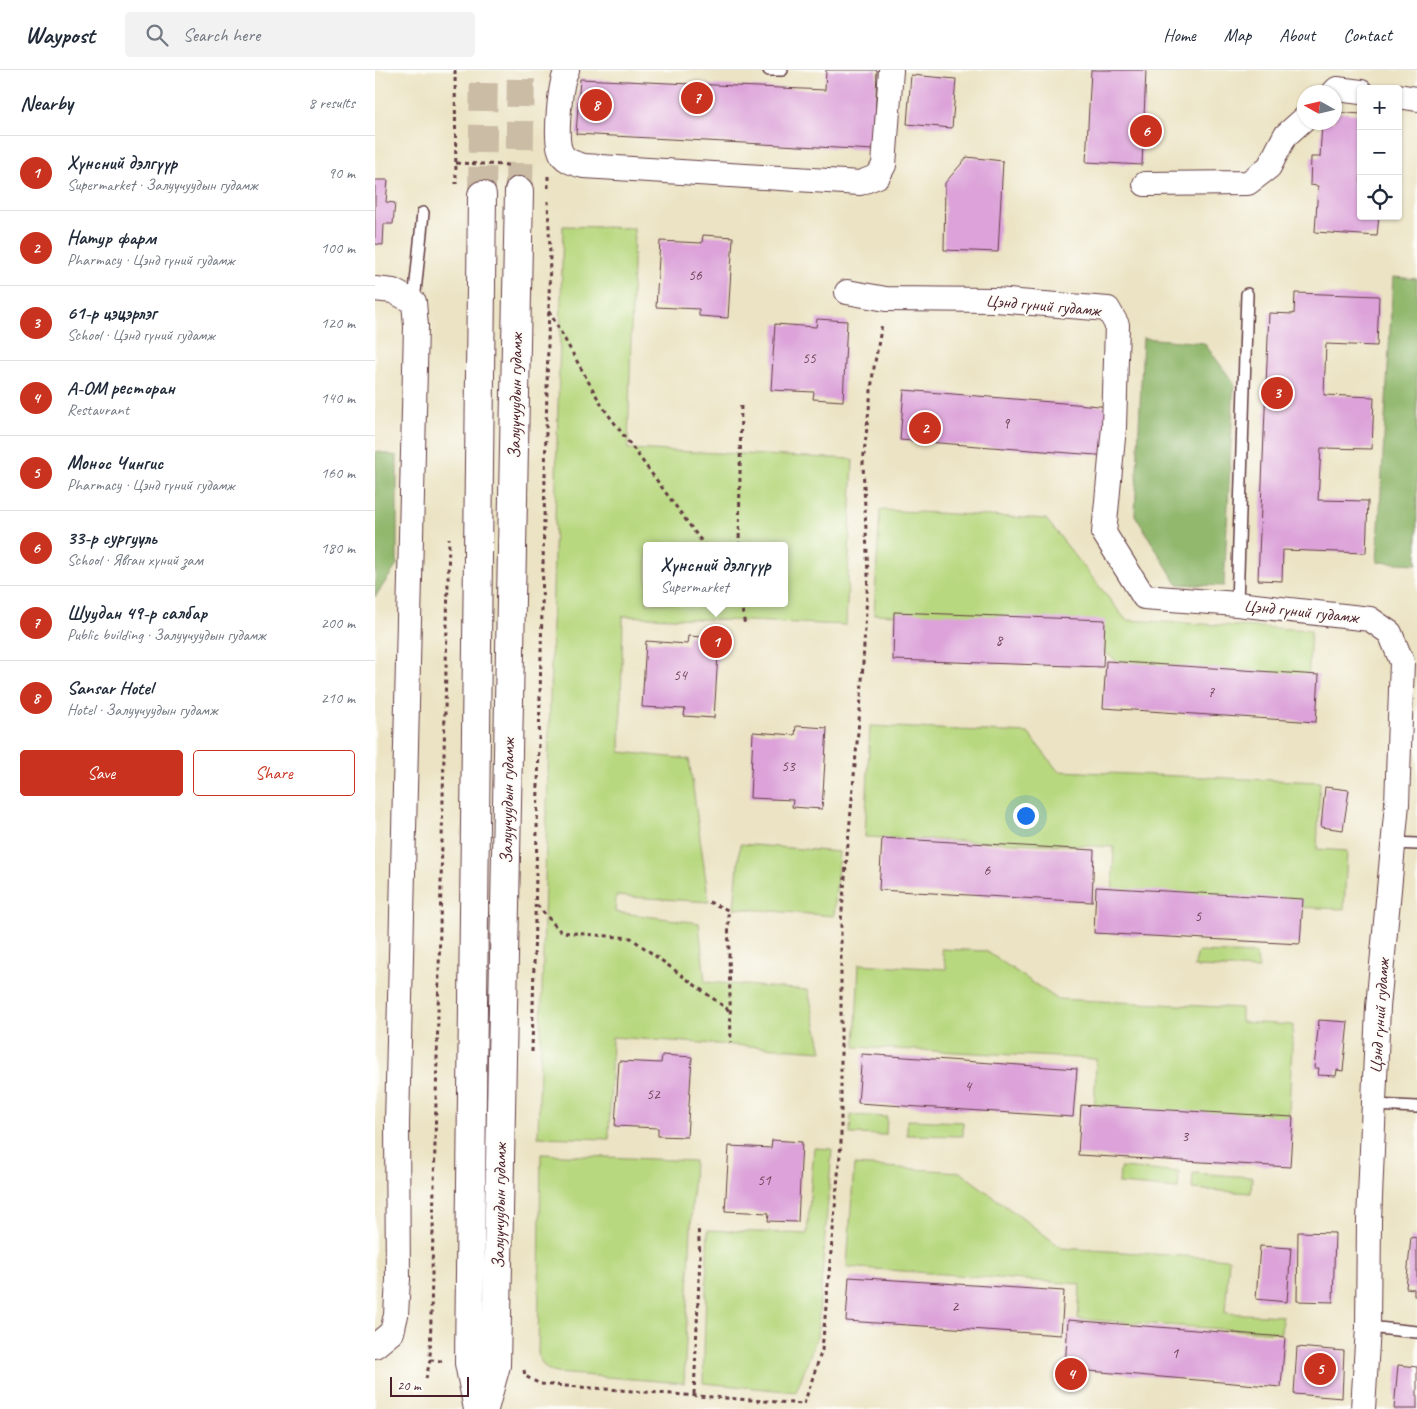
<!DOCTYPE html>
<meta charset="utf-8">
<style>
:root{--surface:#fff;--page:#f2f2f3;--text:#1f2937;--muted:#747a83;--line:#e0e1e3;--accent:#c8321e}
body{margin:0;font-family:Caveat,sans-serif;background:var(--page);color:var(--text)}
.controls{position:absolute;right:15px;top:15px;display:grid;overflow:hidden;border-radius:5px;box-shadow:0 1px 4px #0004}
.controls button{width:45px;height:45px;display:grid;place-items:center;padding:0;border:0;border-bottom:1px solid var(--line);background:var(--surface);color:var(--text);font:25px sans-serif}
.compass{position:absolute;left:922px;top:15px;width:45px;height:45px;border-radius:50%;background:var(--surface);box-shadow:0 1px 4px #0004;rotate:278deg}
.scale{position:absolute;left:15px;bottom:12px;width:79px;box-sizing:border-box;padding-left:5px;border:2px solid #4a1f2b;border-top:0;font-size:14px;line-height:18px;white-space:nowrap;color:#4a1f2b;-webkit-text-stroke:4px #fdfcf7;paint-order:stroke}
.you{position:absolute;left:650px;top:745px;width:18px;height:18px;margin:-12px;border:4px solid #fff;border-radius:50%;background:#1a73e8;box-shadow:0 0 0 8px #1a73e833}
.badge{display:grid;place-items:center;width:32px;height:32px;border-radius:50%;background:var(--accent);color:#fff;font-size:16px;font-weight:700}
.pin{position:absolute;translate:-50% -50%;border:2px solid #fff;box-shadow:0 1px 5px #0006}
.popup{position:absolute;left:268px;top:472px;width:145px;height:65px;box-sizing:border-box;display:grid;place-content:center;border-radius:5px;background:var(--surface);filter:drop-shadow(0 1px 4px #0005);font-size:16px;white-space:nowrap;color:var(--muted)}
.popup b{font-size:19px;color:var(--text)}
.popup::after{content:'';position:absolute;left:50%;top:100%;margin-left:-10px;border:10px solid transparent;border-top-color:var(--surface)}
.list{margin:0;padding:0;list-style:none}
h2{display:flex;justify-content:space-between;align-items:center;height:65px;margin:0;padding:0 20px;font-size:21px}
h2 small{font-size:16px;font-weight:400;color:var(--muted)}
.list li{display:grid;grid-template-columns:32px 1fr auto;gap:15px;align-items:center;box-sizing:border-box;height:75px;padding:0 20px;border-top:1px solid var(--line)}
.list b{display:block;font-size:19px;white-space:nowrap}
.list p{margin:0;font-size:16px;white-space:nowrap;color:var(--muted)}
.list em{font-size:16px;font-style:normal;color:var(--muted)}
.actions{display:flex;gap:10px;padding:15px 20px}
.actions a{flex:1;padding:11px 0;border:1px solid var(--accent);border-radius:5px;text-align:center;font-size:18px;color:var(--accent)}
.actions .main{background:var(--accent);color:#fff}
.icon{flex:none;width:28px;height:28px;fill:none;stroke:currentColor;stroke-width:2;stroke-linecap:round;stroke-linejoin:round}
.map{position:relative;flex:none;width:1042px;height:1339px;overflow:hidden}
header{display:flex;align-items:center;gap:30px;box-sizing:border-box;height:70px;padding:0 25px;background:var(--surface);border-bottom:1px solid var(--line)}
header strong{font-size:24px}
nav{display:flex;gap:28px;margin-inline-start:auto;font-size:18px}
.search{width:350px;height:45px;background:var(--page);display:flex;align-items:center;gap:12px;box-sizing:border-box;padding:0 18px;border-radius:5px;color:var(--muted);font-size:19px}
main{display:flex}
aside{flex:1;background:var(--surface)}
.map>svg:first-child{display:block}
.green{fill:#b8d87f;stroke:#817c55;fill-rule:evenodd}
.forest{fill:#92b86e;stroke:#6e6c4c}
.building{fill:#dca2d9}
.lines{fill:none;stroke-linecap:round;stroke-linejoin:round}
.primary-tunnel{stroke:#cbbca5;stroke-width:28;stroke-dasharray:28 14;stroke-linecap:butt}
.lane-casing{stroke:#623c42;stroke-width:14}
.street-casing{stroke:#623c42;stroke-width:26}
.primary-casing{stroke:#623c42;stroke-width:30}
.path{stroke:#623c42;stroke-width:3;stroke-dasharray:4 4;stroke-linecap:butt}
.lane{stroke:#fff;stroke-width:11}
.street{stroke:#fff;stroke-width:24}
.primary{stroke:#fff;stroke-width:28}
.labels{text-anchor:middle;stroke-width:4;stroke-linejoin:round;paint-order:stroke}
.number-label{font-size:15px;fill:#6e4056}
.street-label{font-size:18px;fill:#4a1f2b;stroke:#fdfcf7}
</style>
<header>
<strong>Waypost</strong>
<div class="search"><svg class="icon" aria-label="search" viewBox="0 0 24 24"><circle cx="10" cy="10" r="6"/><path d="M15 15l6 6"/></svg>Search here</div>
<nav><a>Home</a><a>Map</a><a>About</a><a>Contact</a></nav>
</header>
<main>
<aside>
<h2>Nearby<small>8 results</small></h2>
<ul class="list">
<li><span class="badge">1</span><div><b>Хүнсний дэлгүүр</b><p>Supermarket · Залуучуудын гудамж</p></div><em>90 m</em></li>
<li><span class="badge">2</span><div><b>Натур фарм</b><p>Pharmacy · Цэнд гүний гудамж</p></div><em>100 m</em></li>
<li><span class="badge">3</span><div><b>61-р цэцэрлэг</b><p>School · Цэнд гүний гудамж</p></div><em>120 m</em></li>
<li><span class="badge">4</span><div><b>A-OM ресторан</b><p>Restaurant</p></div><em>140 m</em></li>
<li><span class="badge">5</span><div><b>Монос Чингис</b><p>Pharmacy · Цэнд гүний гудамж</p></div><em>160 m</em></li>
<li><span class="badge">6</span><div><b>33-р сургууль</b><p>School · Явган хүний зам</p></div><em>180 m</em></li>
<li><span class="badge">7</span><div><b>Шуудан 49-р салбар</b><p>Public building · Залуучуудын гудамж</p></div><em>200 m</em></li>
<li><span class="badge">8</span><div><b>Sansar Hotel</b><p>Hotel · Залуучуудын гудамж</p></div><em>210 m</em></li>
</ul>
<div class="actions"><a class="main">Save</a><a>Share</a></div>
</aside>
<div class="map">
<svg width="1042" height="1339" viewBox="0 0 1042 1339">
<rect width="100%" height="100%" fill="#fdfcf7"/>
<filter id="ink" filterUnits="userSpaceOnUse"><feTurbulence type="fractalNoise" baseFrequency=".02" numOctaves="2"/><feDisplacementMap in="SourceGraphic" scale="10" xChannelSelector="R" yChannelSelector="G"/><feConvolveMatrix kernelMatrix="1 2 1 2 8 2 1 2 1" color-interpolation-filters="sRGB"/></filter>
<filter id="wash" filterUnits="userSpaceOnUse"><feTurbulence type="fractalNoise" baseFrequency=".0096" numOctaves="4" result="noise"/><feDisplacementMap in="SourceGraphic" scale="20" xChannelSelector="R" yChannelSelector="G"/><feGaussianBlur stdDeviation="1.12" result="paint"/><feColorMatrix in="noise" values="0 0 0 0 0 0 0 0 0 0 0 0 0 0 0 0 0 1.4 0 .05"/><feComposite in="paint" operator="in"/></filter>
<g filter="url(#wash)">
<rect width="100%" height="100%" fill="#ebe3c3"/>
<g class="green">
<path d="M 188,156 L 259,158 L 253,379 L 478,389 L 471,555 L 248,546 L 245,682 L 314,689 L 334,832 L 241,826 L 240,842 L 324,853 L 330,912 L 433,920 L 447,981 L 237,967 L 234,1069 L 163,1067 ZM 272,476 L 410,476 L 410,533 L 272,533 Z"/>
<polygon points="505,440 671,449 751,550 936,560 933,613 758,604 694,554 499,544"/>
<polygon points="495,656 653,663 683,701 945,712 942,779 972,781 969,839 737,830 739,777 490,767"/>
<polygon points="365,774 464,782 459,846 359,838"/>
<polygon points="566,879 611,881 682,929 866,938 866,952 918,955 913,1061 719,1052 721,989 480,977 484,894 572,899"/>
<polygon points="823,882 881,884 884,899 819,897"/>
<polygon points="476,1045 512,1047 511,1065 475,1064"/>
<polygon points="532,1050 588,1052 588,1066 532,1065"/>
<polygon points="439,1078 457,1079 442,1267 421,1322 328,1313 333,1160 432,1164"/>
<path d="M 166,1084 L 319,1091 L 309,1313 L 181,1303 C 170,1300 166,1294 163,1284 Z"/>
<polygon points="479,1095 585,1102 687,1178 854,1189 850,1243 907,1246 906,1263 703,1249 705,1214 472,1197"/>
<polygon points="745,1098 804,1102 803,1119 744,1114"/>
<polygon points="818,1103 877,1107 876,1123 817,1119"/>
</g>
<g class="forest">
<polygon points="1018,207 1042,209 1042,494 1002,492"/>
<polygon points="768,268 829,273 859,313 849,516 802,514 760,445"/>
<polygon points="0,381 22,386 22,495 0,527"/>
</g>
<g id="blocks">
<g class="building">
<polygon points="451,0 502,0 499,80 201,64 205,9 450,20"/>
<polygon points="716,0 771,0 767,95 711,92"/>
<polygon points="536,5 581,9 577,58 532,54"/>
<polygon points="959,42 986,44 986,146 1004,146 1002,166 940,162 943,116 935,115 936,87 945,87 947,52 959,52"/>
<polygon points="592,87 628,91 623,182 569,180 570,113"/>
<polygon points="0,110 13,110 11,132 20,133 18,154 9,154 8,175 0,174"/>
<polygon points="328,165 358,167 353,248 324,246 324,239 281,237 285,171 327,173"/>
<polygon points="920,223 1004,226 1002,276 951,274 949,325 999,327 997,379 946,378 943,430 993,431 991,483 908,480 907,511 883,510 894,243 919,244"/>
<polygon points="442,249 472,251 468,331 438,329 439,322 396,320 400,254 441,257"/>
<polygon points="529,320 737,337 734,386 525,370"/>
<polygon points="519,542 730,550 728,597 518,590"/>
<polygon points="313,566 344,568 339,648 309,646 310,639 267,637 271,571 312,574"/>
<polygon points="731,591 944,605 941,652 728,638"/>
<polygon points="421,656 452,658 447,739 417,737 418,730 375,728 378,662 420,665"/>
<polygon points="950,717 974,720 968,760 946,757"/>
<polygon points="507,768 719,780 717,832 504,820"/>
<polygon points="721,817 928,829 925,874 719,863"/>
<polygon points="944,950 973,952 968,1001 962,1000 961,1006 943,1005 944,998 939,998"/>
<polygon points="487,984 702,999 698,1047 483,1033"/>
<polygon points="287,985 317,987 312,1067 283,1066 283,1058 240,1056 244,991 286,993"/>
<polygon points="706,1035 918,1047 915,1097 703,1085"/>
<polygon points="397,1070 427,1072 423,1152 393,1151 394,1143 350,1141 354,1076 396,1078"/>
<polygon points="923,1162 960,1163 958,1232 922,1231"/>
<polygon points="1036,1167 1042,1168 1042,1226 1039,1226 1039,1219 1031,1218"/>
<polygon points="885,1176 916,1178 912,1232 881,1229"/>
<polygon points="474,1207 689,1221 686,1265 471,1251"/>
<polygon points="693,1250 910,1267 906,1317 690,1299"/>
<polygon points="922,1277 969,1281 967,1328 919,1324"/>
<polygon points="1023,1295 1042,1297 1042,1339 1019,1339"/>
</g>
</g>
</g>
<g filter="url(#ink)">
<use href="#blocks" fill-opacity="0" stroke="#623c42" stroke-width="1"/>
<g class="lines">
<g class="primary-tunnel">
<polyline points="144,121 146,0"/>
<polyline points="107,125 109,0"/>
</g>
<g class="lane-casing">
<g id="lane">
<polyline points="394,0 407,0"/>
<polyline points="39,232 48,143"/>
<polyline points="862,534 872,224"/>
<polyline points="1018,773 1042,774"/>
<polyline points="999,1035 1042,1037"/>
<polyline points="993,1257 1042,1262"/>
</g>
</g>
<g class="street-casing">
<g id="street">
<path d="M 192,0 C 185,12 180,66 185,80 C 188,91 200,94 209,96 L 485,113 L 503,106 L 509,95 L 516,0"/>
<polyline points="959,22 962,19 986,22"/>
<polyline points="1023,26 1042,29"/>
<polyline points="770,114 873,113 894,97 910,66 929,49"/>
<polyline points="0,219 18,221 39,232 41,256 22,1054 23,1209 21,1245 17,1262 0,1276"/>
<polyline points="472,222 511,229 620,230 733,239 742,255 739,357 729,463 769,527 862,534 995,549 1015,563 1027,592 1022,734 1003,937 994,1151 993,1257 988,1339"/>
</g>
</g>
<g class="primary-casing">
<g id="primary">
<polyline points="103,1339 94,1293 107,125"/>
<polyline points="109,1339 121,1295 144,121"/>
</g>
</g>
<g class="path">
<polyline points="80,0 81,114"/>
<polyline points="81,93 134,95"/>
<polyline points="173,106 173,119"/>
<polyline points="174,241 227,336 330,476"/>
<polyline points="364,476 366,332"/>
<polyline points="366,533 370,556"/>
<polyline points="334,832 353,840 356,973"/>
<polyline points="162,835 186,862 256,868 355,941"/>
<polyline points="157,982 175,185 173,131"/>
<polyline points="55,1290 67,1291"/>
<polyline points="149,1300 150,1306 165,1314 429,1334 447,1280 466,1073 466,852 486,628 493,506 488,393 498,303 507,254"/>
<polyline points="51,1309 55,1290 74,468"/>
<polyline points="319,1324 325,1186 323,1156"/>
</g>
<use href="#lane" class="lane"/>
<use href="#street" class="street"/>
<use href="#primary" class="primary"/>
</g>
</g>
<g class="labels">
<g class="number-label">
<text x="320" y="210">56</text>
<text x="434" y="293">55</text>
<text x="631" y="358">9</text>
<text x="624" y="575">8</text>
<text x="305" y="610">54</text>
<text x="836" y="627">7</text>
<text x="413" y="701">53</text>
<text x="612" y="805">6</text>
<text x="823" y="851">5</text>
<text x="593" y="1021">4</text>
<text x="278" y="1029">52</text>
<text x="810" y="1071">3</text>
<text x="389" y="1115">51</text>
<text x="580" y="1241">2</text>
<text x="800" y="1288">1</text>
</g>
<g class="street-label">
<text transform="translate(668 235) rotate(5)" y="6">Цэнд гүний гудамж</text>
<text transform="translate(140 326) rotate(-89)" y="6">Залуучуудын гудамж</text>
<text transform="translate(926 541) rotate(6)" y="6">Цэнд гүний гудамж</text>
<text transform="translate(132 731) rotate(-89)" y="6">Залуучуудын гудамж</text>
<text transform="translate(1004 946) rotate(-86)" y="6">Цэнд гүний гудамж</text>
<text transform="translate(124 1136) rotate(-89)" y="6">Залуучуудын гудамж</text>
</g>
</g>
</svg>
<div class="controls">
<button>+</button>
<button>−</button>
<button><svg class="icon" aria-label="locate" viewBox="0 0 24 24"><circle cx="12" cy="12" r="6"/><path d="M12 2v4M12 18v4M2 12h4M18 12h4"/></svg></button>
</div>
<svg class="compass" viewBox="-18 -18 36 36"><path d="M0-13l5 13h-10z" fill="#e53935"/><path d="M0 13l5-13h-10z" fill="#747a83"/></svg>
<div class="scale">20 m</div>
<div class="you"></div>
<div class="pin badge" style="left:341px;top:572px">1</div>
<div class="popup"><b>Хүнсний дэлгүүр</b>Supermarket</div>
<div class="pin badge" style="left:550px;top:358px">2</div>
<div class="pin badge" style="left:902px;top:323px">3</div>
<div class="pin badge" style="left:696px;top:1304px">4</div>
<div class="pin badge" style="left:945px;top:1299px">5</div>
<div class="pin badge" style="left:771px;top:61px">6</div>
<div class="pin badge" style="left:322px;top:28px">7</div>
<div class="pin badge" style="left:221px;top:35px">8</div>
</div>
</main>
